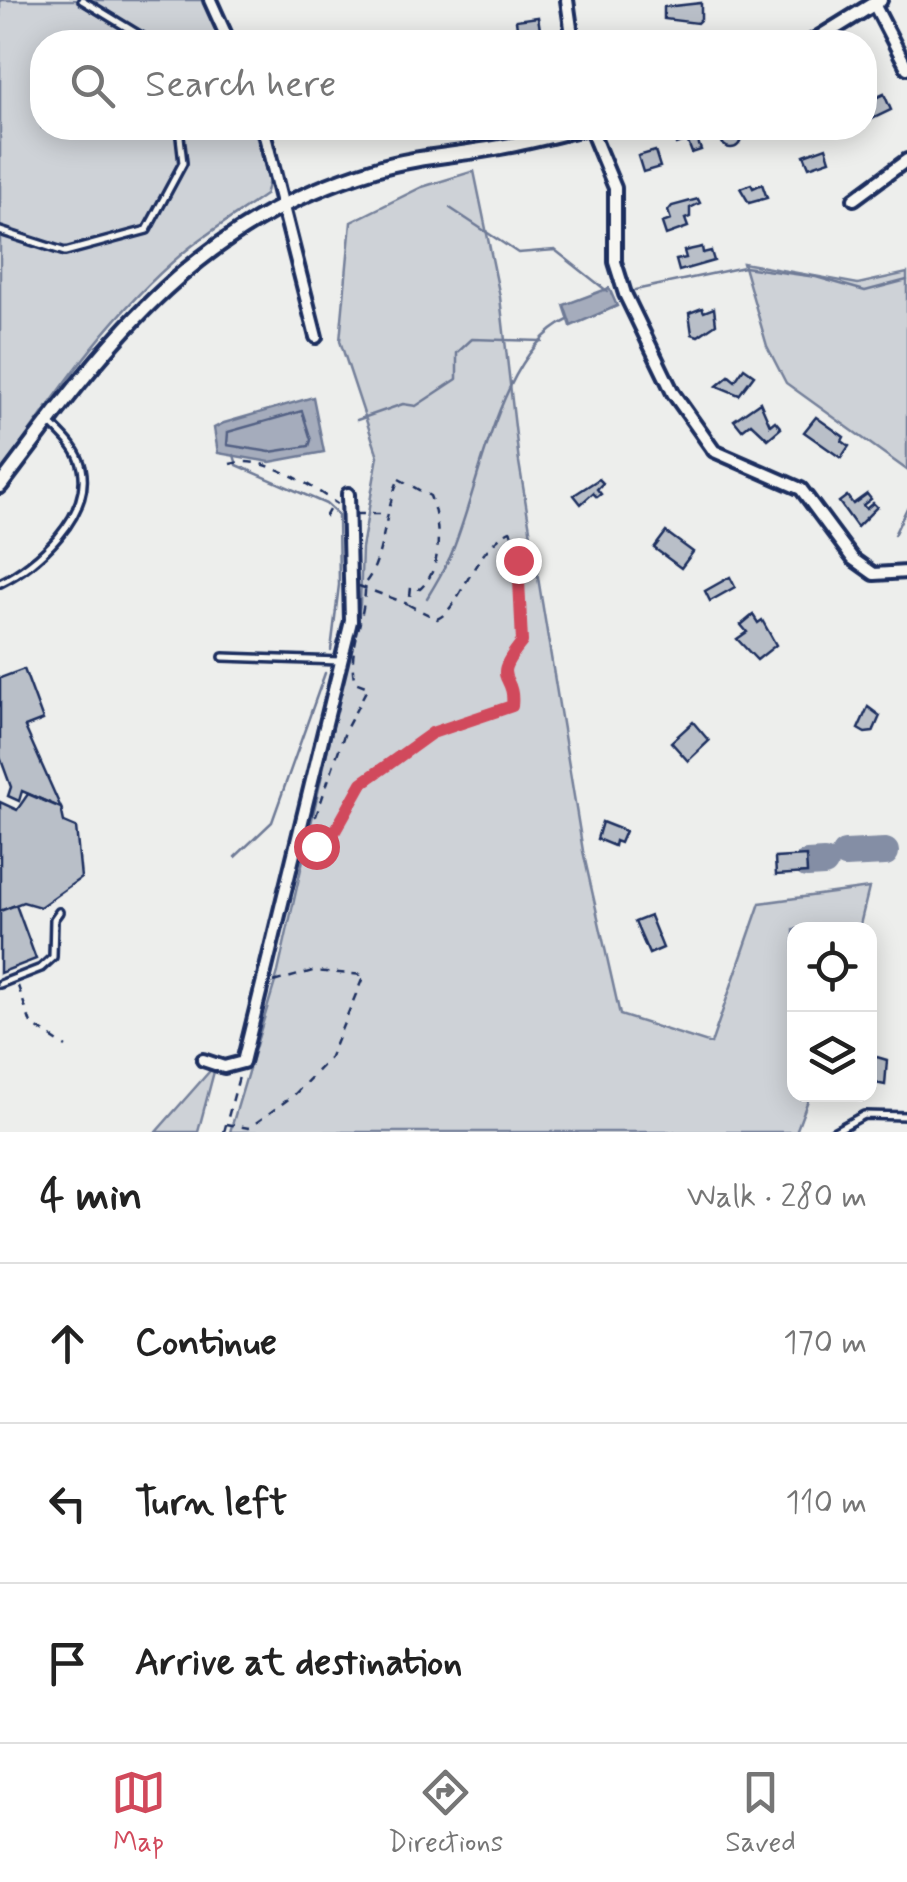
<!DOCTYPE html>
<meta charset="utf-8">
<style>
:root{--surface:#fff;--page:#f2f2f2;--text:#222;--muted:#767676;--line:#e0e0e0;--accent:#d1495b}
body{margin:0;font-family:Mynerve,sans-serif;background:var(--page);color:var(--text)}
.controls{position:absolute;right:30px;bottom:30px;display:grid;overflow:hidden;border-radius:20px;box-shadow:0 5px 25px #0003}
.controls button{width:90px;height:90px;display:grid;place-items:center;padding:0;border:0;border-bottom:2px solid var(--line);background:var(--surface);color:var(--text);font:50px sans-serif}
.stop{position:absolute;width:30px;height:30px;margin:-22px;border:8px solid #d1495b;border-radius:50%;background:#fff}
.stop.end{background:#d1495b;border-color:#fff;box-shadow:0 2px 10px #0008}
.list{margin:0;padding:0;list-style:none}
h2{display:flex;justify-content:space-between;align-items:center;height:130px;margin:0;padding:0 40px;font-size:42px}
h2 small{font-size:32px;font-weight:400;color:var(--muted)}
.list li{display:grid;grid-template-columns:65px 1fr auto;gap:30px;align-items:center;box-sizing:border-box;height:160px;padding:0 40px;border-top:2px solid var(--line)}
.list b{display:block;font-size:38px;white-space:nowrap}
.list em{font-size:32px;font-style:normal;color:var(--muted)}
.icon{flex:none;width:55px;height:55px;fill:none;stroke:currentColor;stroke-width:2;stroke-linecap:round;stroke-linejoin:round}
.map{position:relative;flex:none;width:907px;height:1132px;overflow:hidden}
.search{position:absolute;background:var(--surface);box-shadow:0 5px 25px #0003;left:30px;right:30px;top:30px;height:110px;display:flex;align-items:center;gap:25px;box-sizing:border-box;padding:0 35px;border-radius:40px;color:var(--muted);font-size:38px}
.sheet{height:610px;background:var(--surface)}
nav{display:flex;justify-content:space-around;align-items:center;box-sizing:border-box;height:140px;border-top:2px solid var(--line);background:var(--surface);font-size:28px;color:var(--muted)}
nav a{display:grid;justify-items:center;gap:5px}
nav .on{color:var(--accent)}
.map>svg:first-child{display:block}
.green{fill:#ced2d7;stroke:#74809a;stroke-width:2.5}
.water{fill:#a5acbc;stroke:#6e7a96;stroke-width:2.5}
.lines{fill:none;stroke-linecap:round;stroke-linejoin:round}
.shore{stroke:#526184;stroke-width:2.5}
.stream{stroke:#6e7a96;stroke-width:2.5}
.taxiway{stroke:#848ea5;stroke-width:28}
.building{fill:#b9bfc8;stroke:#1b2f5e;stroke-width:2.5}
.service-casing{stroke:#1b2f5e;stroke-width:12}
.minor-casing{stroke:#1b2f5e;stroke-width:18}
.tertiary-casing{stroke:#1b2f5e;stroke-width:20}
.path{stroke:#1b2f5e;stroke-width:2.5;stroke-dasharray:8 8;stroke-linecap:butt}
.service{stroke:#f6f6f2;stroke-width:5}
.minor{stroke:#f6f6f2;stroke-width:10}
.tertiary{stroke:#f6f6f2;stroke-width:12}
.route{stroke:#d1495b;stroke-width:12}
</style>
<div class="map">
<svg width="907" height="1132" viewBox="0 0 907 1132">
<rect width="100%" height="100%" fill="#edeeec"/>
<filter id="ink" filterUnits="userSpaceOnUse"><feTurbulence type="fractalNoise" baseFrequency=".01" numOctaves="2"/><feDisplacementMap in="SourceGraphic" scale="20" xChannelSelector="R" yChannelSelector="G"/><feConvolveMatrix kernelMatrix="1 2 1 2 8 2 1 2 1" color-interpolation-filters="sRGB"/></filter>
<g filter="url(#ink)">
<g class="green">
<path d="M 0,0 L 204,0 L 222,42 L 42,42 L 42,128 L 254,128 L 269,181 L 265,195 C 238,214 208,232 183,253 C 109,315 55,396 0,474 Z"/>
<polygon points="474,171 500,297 519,462 583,851 620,1015 711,1044 760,903 869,888 859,929 794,929 794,1094 810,1095 796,1132 230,1132 278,972 360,604 362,548 378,456 340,341 351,222 422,187"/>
<polygon points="743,263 858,284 907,273 907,470 786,383 767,346"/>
<polygon points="216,1064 198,1132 156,1132"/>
</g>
<g class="water">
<polygon points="609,288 617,306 571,326 564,305"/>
<polygon points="313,397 324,452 270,462 218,453 214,428 224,423"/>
</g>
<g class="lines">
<polygon class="shore" points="302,411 311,440 309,446 270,452 227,445 228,432"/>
<g class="stream">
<polyline points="450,208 518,253 555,250 607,291"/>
<polyline points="635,290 744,267 816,277 865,291 907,280"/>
<polyline points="357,420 403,404 416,406 457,379 457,353 472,339 542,341"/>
<polyline points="234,455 237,465 326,504 338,515 339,585 331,650"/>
<polyline points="894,535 907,508"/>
<path d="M 427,598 C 435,585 443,571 450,557 C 479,492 498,352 568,320"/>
<polyline points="235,857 272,822 325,673"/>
</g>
<g class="taxiway">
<polyline points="845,854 885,852"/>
<polyline points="807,864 824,863"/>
</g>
</g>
<g class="building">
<polygon points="701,3 701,19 697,23 664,19 664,7"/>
<polygon points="538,17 542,42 519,42 516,20"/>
<polygon points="884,94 891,110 868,121 864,103"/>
<polygon points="670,128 693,128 701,150 692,153 687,140 676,144"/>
<circle cx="731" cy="138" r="10"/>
<polygon points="826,147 830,160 809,167 804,155"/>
<polygon points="655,151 660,167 643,172 638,156"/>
<polygon points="751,184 753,188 762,184 767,198 749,203 740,188"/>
<polygon points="698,199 700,203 690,208 690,217 685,219 688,227 666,235 662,223 671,220 668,211 672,206"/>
<polygon points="702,247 703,253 711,251 714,261 679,271 676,260 686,258 684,251"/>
<polygon points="702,308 704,312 714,308 716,324 698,336 692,334 689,313"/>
<polygon points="744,368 754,375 739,395 717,386 729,376 735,381"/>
<polygon points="760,402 770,425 775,421 781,428 768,439 751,423 742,430 734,420"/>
<polygon points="816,417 844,437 842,441 849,446 841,458 804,432"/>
<polygon points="599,479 603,483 597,489 601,494 597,497 593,493 581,504 574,495"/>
<polygon points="867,494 871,499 863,505 866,509 873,503 877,507 857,527 839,502 847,496 853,504"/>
<polygon points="666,532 693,552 681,568 654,548"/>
<polygon points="730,577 735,587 710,601 705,591"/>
<polygon points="753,615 758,623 762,620 776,645 757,660 737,639 747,632 741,625"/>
<polygon points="24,669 43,720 25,727 61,808 22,791 19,801 8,796 11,787 0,757 0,678"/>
<polygon points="868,707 880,716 873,732 865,733 858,729"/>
<polygon points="693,722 709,741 688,761 671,742"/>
<polygon points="28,794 61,808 64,822 76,827 81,878 40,907 23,902 0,911 0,802 17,810"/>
<polygon points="602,822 625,831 620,843 615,841 614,846 597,839"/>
<polygon points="806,856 807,873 776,875 775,858"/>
<polygon points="16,905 36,959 0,973 0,911"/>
<polygon points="650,916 663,948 649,954 635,922"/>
<polygon points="870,1055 887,1060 885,1085 870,1082"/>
</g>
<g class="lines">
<g class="service-casing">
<g id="service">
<polyline points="82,0 151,42"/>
<polyline points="0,231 65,252 147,230 183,163 179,128"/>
<path d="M 0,583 C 37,565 92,516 82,468 C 78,449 64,437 51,424"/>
<polyline points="223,657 340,661"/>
<polyline points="0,984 41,968 53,957 54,919 59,912"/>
<polyline points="833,1132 864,1115 907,1116"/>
</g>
</g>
<g class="minor-casing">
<g id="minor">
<polyline points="210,0 229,42"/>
<polyline points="567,0 573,42"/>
<polyline points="874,4 907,68"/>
<polyline points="263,128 316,337"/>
<polyline points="590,128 615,188 615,262 625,294 673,393 714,451 801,489 853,559 874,574 907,572"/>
<polyline points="854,199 907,160"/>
<polyline points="203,1060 224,1067 243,1062 351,621 348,494"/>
</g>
</g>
<g class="tertiary-casing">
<g id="tertiary">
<polyline points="812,42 880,0"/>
<path d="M 0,486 C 109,341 193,224 375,169 C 414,157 455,155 495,148 C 525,143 554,135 584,128"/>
</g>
</g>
<g class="path">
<path d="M 230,464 C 264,454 310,485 337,504"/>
<path d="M 399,479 L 430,496 C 440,522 444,568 420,589 L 411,587 L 409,605 L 437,619 C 461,609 472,550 510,531 L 513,536 L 522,642 C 488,684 516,671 512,707 L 432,733 L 362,783 L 338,823 L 324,827 L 316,816 L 346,729 L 368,687 L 355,682 C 346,652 367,615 365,583 C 384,562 384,509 399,479 Z"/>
<polyline points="356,514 383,514"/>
<polyline points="325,517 333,503"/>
<polyline points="359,586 408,604"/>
<polyline points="309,841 316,846 330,840 338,824"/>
<polyline points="317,844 324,828"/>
<polyline points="18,986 31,1024 66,1047"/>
<polyline points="226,1124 249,1128 294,1095 329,1059 364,975 313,971 273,982"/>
<polyline points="224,1132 240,1073"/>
</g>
<use href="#service" class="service"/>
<use href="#minor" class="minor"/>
<use href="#tertiary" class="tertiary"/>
</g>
</g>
<g class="lines" filter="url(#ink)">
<path class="route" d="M 316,846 L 330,840 L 362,783 L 389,764 L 432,733 L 512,706 C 516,671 488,684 522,642 L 518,560"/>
</g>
</svg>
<div class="controls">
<button><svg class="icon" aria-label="locate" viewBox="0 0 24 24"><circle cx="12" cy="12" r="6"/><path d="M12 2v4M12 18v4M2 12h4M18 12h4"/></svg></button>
<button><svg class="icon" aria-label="layers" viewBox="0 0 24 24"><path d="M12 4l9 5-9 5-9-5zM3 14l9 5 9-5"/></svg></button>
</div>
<div class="stop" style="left:316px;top:846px"></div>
<div class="stop end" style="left:518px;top:560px"></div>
<div class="search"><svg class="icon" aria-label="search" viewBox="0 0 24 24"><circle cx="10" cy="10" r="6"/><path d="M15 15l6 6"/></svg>Search here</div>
</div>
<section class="sheet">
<h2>4 min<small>Walk · 280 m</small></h2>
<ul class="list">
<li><svg class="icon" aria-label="ahead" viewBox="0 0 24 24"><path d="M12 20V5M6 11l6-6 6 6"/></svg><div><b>Continue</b></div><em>170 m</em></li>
<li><svg class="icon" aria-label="left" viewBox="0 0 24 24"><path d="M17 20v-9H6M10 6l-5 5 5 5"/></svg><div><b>Turn left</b></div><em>110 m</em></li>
<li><svg class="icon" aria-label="arrive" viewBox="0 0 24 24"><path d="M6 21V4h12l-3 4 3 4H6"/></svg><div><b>Arrive at destination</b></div></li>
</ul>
</section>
<nav>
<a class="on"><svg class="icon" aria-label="map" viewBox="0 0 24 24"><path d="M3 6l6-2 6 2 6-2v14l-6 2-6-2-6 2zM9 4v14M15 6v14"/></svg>Map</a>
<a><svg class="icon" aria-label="directions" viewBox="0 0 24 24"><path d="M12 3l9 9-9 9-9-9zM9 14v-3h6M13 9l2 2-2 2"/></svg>Directions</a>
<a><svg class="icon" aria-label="saved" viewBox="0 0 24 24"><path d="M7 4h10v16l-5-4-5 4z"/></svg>Saved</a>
</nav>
